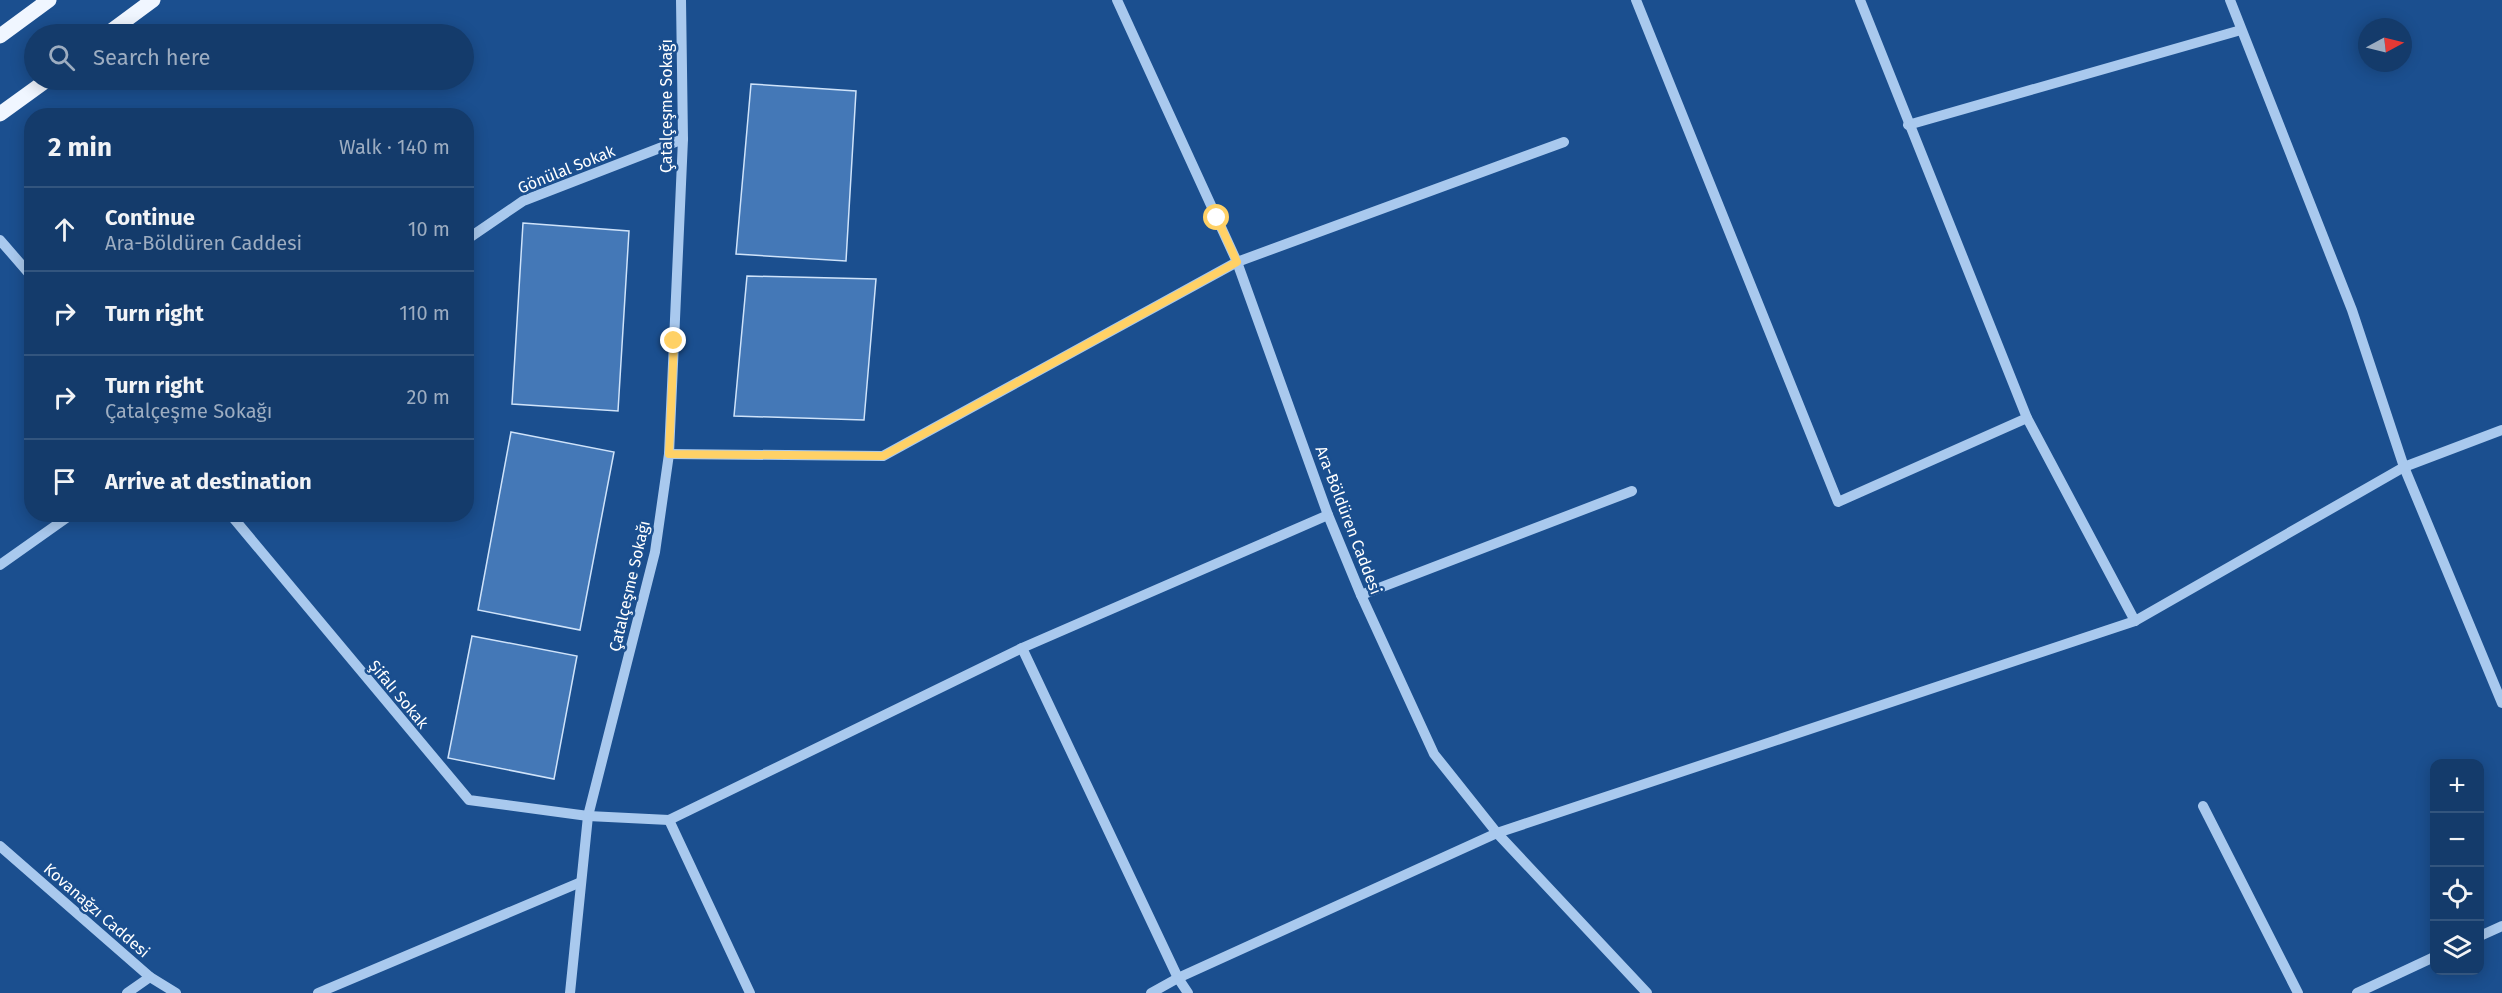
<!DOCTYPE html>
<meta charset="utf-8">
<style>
:root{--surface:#143b6b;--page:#214673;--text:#f1f3f6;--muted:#9dadc1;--line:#33557e}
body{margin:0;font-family:"Fira Sans",sans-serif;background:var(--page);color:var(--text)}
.controls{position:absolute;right:18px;bottom:18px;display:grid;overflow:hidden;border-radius:12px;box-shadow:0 3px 15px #0003}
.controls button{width:54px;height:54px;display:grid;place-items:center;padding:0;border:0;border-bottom:2px solid var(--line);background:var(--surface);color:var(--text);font:30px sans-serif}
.compass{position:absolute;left:2358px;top:18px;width:54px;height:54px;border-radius:50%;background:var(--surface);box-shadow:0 3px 15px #0003;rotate:83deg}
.stop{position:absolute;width:18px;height:18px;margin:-14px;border:4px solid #ffd166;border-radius:50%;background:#fff}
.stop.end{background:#ffd166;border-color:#fff;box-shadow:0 2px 6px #0008}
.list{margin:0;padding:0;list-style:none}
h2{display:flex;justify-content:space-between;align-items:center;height:78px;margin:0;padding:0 24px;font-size:26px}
h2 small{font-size:20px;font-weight:400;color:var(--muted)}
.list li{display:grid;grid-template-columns:39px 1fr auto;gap:18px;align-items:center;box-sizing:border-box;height:84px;padding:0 24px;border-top:2px solid var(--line)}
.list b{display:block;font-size:22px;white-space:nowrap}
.list p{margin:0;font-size:20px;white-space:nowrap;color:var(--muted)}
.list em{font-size:20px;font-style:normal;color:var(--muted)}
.icon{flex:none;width:33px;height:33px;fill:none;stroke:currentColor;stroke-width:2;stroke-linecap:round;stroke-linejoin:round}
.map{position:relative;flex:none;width:2502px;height:993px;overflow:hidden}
.search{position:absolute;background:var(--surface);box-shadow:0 3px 15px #0003;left:24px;top:24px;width:450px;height:66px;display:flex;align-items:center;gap:15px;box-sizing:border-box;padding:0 21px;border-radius:33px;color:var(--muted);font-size:22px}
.panel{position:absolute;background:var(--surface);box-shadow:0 3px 15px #0003;left:24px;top:108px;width:450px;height:414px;border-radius:24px}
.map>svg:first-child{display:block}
.building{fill:#4478b7;stroke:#cfe3fa;stroke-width:1.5}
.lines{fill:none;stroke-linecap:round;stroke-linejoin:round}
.minor{stroke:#a9c9ee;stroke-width:10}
.major{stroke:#f0f6ff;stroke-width:15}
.route{stroke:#ffd166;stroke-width:8}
.labels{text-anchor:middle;stroke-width:5;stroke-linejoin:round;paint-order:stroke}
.street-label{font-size:16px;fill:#fff;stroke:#1b4f8f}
</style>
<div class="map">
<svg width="2502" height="993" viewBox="0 0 2502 993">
<rect width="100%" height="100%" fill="#1b4f8f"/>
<g class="building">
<polygon points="751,84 856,91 846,261 736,254"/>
<polygon points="523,223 629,231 618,411 512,404"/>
<polygon points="747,276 876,279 864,420 734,416"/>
<polygon points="511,432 614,452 580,630 478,610"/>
<polygon points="472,636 577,656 554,779 448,758"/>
</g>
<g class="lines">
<g class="minor">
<polyline points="1117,0 1237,262 1328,515 1361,595 1434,754 1497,833 1647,993"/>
<polyline points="1636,0 1838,502 2027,418"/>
<polyline points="1860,0 2027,418 2135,621"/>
<polyline points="2230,0 2352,310 2404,467 2502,703"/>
<polyline points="1908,125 2241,30"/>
<polyline points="0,240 32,277"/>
<polyline points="466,240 523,201 683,139"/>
<polyline points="669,454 883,456 1237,262 1564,142"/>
<polyline points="230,514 469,800 588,816 669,820 1022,648 1328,515"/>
<polyline points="0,565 72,514"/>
<polyline points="1361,595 1632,491"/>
<polyline points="1022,648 1178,978 1188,993"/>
<polyline points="2203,806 2298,993"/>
<polyline points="669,820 750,993"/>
<polyline points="0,846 150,977 176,993"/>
<polyline points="2480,936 2502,926"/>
<polyline points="127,993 150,977"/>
<polyline points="318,993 581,882"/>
<polyline points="570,993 588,816 655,552 669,454 683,139 681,0"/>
<polyline points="1151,993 1178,978 1497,833 2135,621 2404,467 2502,430"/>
<polyline points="2357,993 2434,957"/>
</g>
<g class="major">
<polyline points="107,34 153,0"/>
<polyline points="0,36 49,0"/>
<polyline points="0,114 47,80"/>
</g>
</g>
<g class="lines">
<polyline class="route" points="674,341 669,454 883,456 1237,262 1217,218"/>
</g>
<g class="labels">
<g class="street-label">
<text transform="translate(666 106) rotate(-90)" y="6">Çatalçeşme Sokağı</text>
<text transform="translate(566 169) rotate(-22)" y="6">Gönülal Sokak</text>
<text transform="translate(1349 520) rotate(69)" y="6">Ara-Böldüren Caddesi</text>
<text transform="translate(629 586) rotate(-77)" y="6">Çatalçeşme Sokağı</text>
<text transform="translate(399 694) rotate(50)" y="6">Şifalı Sokak</text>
<text transform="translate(97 910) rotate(41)" y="6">Kovanağzı Caddesi</text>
</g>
</g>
</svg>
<div class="controls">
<button>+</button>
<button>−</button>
<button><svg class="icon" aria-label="locate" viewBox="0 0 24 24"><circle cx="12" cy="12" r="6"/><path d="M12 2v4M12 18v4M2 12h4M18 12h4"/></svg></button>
<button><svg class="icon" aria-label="layers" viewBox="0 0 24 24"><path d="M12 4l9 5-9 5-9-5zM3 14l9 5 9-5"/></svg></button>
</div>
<svg class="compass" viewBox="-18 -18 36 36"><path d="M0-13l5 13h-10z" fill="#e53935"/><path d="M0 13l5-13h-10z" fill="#9dadc1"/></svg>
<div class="stop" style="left:1217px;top:218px"></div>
<div class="stop end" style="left:674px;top:341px"></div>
<div class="search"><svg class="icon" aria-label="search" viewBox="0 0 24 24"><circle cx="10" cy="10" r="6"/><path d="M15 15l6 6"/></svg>Search here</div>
<section class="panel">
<h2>2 min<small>Walk · 140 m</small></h2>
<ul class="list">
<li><svg class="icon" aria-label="ahead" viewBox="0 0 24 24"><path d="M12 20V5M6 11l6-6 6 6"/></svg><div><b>Continue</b><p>Ara-Böldüren Caddesi</p></div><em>10 m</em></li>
<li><svg class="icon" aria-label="right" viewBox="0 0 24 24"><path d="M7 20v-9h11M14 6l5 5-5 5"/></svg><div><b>Turn right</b></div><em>110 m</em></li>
<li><svg class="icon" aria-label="right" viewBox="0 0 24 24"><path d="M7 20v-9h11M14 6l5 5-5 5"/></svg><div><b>Turn right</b><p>Çatalçeşme Sokağı</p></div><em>20 m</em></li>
<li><svg class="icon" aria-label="arrive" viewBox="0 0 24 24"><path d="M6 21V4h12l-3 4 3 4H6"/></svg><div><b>Arrive at destination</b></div></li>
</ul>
</section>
</div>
